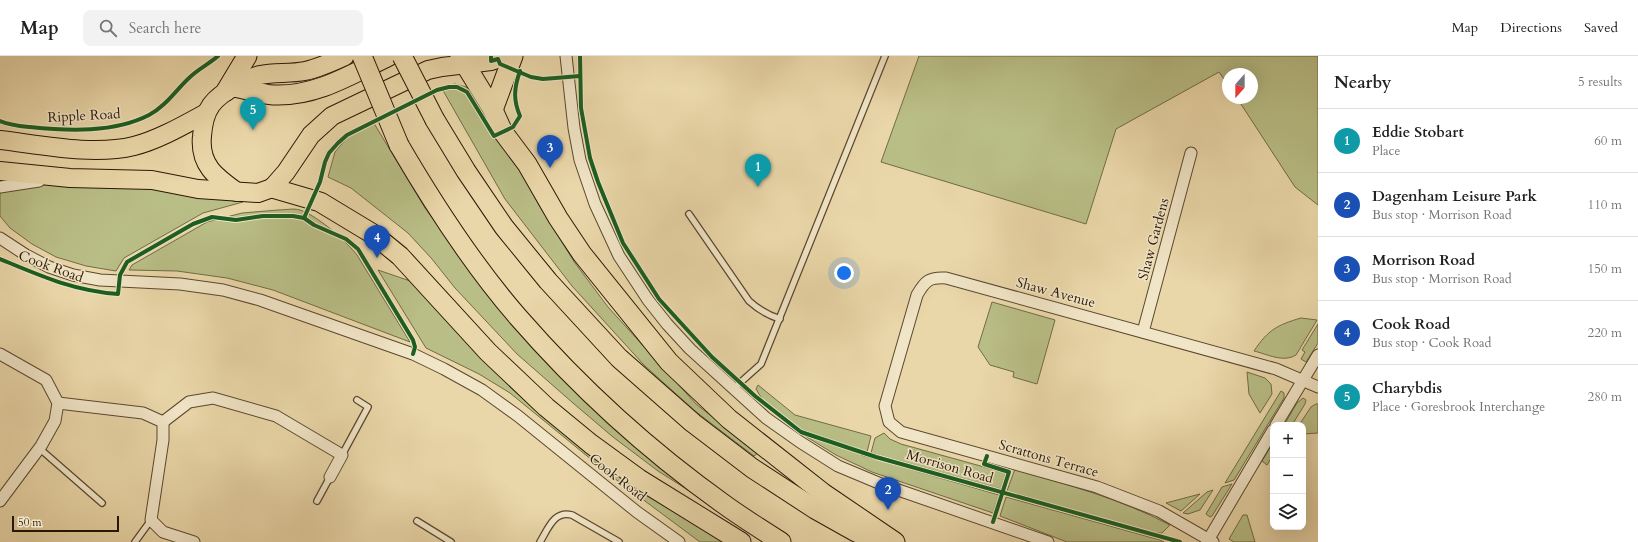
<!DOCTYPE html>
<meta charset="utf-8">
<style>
:root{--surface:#fff;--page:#f2f2f2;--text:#202124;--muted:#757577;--line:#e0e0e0;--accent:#b45309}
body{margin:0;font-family:Cardo,serif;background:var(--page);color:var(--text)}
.controls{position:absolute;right:12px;bottom:12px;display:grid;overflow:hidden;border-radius:8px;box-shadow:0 4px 16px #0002}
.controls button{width:36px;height:36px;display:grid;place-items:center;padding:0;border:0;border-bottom:1px solid var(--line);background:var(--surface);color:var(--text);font:20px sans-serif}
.compass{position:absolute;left:1222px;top:12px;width:36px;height:36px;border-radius:50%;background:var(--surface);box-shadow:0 4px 16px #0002;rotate:201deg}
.scale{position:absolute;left:12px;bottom:10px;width:107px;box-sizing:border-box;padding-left:4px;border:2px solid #2a1806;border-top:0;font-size:11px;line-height:14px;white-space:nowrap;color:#2a1806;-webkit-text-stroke:3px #f1e5c7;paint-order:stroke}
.you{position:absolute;left:844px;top:217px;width:14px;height:14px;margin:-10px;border:3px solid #fff;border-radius:50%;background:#1a73e8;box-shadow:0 0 0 6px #1a73e833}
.badge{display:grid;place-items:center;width:26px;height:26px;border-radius:50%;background:var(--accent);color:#fff;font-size:13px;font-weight:700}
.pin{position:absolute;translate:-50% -33px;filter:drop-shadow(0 1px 2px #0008)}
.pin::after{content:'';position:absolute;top:21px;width:14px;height:12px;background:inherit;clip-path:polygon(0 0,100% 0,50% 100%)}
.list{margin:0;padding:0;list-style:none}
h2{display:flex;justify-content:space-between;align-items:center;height:52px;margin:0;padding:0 16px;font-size:17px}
h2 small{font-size:13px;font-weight:400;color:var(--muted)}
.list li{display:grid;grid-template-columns:26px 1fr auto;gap:12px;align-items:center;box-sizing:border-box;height:64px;padding:0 16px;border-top:1px solid var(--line)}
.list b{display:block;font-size:15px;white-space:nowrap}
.list p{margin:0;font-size:13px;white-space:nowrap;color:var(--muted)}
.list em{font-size:13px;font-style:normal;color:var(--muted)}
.icon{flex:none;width:22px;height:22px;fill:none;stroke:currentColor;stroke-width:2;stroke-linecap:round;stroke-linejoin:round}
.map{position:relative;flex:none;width:1318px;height:486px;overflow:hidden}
header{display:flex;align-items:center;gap:24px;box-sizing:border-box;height:56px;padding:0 20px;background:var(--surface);border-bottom:1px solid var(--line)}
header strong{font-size:19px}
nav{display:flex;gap:22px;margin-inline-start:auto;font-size:14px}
.search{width:280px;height:36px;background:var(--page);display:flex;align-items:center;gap:10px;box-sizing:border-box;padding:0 14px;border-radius:8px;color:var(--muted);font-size:15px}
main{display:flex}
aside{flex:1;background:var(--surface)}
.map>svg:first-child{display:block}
.green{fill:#b9be86;stroke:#726b46}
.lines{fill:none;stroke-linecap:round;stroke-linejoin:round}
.service-casing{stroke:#5a482f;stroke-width:8}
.minor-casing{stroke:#5a482f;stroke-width:13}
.primary-casing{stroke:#2a1806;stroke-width:20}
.trunk-casing{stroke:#2a1806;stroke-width:21}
.service{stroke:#f1e5c7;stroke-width:5.5}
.minor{stroke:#f1e5c7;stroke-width:11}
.primary{stroke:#ead7a9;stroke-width:18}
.trunk{stroke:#ead7a9;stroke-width:19}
.trunk-bridge-casing{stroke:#2a1806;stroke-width:21;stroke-linecap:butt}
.trunk-bridge{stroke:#ead7a9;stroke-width:19}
.cycleway-casing{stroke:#f1e5c7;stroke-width:6}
.cycleway{stroke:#1b5e20;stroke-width:4}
.labels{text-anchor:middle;stroke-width:3;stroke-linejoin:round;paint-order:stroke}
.street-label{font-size:14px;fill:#2a1806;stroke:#f1e5c7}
</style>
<header>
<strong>Map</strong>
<div class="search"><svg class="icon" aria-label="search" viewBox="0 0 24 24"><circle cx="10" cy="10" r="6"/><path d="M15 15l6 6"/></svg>Search here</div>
<nav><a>Map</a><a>Directions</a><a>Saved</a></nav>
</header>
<main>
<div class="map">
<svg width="1318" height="486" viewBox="0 0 1318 486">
<rect width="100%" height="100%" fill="#ead7a9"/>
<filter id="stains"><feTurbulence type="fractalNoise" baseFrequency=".005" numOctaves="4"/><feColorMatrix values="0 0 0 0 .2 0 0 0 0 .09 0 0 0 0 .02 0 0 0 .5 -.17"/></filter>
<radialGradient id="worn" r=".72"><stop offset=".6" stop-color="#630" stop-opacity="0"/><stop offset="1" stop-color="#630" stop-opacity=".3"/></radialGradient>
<g class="green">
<polygon points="919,0 1318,0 1318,149 1295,131 1237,42 1252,42 1252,18 1228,18 1228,29 1219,16 1116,73 1086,168 881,106"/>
<polygon points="455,28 466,31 494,75 502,77 539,149 575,207 608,251 696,348 758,397 754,400 695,355 644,309 572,230 505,143 441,31"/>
<polygon points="372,64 425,152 475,220 713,450 658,415 613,381 573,347 517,298 455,232 432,203 408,177 351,132 328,121 335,96 352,76"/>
<polygon points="8,126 206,135 243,146 203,157 124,202 116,215 86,210 56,201 32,188 10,172 0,160 0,138"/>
<path d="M 278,154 C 285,154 294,152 300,154 C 318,160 346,185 357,199 L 410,286 L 273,234 L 227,222 L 177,215 L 129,214 L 132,209 L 207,166 L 242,157 Z"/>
<polygon points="378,214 419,228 497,309 739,486 700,486 614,422 510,337 479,318 426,292"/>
<polygon points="992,246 1055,264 1037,328 1013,321 1014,316 990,309 978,291"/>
<path d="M 1301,262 L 1317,264 L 1296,299 C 1283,307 1267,298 1254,295 C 1268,274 1277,269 1301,262 Z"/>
<polygon points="1318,268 1318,287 1306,306 1301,303 1305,296 1302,294"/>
<polygon points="1247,316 1265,322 1271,328 1272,338 1260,357 1249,338"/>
<polygon points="758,329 795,359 871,380 867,396 802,374 762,343 756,333"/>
<polygon points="1281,335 1284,337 1284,342 1234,424 1225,427"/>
<polygon points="1303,342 1306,344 1305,348 1292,369 1284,369 1297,347"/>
<polygon points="1316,348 1318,348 1318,377 1303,378 1303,369 1299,369 1311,351"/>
<polygon points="884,377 890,383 901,388 1006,417 1001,433 871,397 875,382"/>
<polygon points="802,378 861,398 861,399 999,439 993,457 872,416 836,399"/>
<polygon points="1273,387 1273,399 1267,409 1262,405"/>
<path d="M 1015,413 C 1068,429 1121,443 1170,469 L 1162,477 L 1153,477 L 1007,435 Z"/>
<polygon points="1232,428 1212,460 1210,461 1206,458 1222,431"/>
<polygon points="1213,434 1200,454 1188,458 1183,457 1207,436"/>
<polygon points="1200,438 1181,455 1166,447"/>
<polygon points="1006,441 1160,484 1164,486 1067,486 1000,460"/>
<polygon points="1243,459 1247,459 1255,486 1234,486 1229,483"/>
</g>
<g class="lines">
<g class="service-casing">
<g id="service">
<path d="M 689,158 L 749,245 C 759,254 767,259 780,263"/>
<polyline points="733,333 761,308 885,0"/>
<polyline points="39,392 102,447"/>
<polyline points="342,399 368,351 357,344"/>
<polyline points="317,445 330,421"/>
<polyline points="417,465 451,486"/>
<polyline points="135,486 151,464"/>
<path d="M 540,486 C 548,473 554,454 572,459 L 619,486"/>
</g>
</g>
<g class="minor-casing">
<g id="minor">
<polyline points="566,0 574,72 580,104 595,148 619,200 648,244 667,268 690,293 766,362 800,386 838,410 881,428 1048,486"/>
<polyline points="0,131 39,125"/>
<polyline points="0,182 26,199 49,211 73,219 100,224 180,228 223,234 260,244 413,298 444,313 482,334 518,360 637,456 679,486"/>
<polyline points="1143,276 1191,97"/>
<polyline points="0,298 46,324 58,347 55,365 41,390 0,445"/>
<polyline points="58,347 143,357 163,366 163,384 151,464 163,476 194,486"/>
<polyline points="163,366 189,346 213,342 276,360 342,399 330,421"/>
<polyline points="1276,369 1318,299"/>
<polyline points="1207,486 1273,374"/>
<path d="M 1213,486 L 1159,455 L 1097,431 L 901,376 L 889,366 L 885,350 L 917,239 C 925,225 929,221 946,222 L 1276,313 L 1318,331"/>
</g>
</g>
<g class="primary-casing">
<g id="primary">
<path d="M 0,84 C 42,89 93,100 134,90 C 158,84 184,69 206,57"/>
<polyline points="0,115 70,122 152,124 198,133 258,137 272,132 286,116 311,79 332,60 428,14 442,11 491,5 505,0"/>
<path d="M 237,136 C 216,121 199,109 202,80 C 204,52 213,42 237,29 C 245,25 252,21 260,19 C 275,16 290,18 305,15 C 319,12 332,6 345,0"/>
</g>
</g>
<g class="trunk-casing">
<g id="trunk">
<polyline points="460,0 493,54 503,76 527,108 558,162 582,198 669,306 729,363 823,437 895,486"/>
<path d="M 234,31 C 247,33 260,38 273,39 C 316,41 352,18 389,0"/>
<polyline points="226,35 247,0"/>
<polyline points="493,54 513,0"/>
<polyline points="435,64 466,115 504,171 548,225 619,302 693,367 752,412 815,453 856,476 880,486"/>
<path d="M 399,89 C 434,149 472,208 518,261 C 579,331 649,395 725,449 C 743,462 762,474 781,486"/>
<polyline points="272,132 320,146 373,178 400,200 488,296 546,351 591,388 639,423 741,486"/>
</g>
</g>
<use href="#service" class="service"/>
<use href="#minor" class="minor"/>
<use href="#primary" class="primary"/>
<use href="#trunk" class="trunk"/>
<g class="trunk-bridge-casing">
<g id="trunk-bridge">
<polyline points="362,0 399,89"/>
<polyline points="402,0 435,64"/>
</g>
</g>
<use href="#trunk-bridge" class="trunk-bridge"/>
<g class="cycleway-casing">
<g id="cycleway">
<polyline points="491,0 491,5 498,3 500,8 531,21 543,23 580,20"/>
<polyline points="580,0 581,52 590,102 598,126 623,187 659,243 712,301 755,340 801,376 876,401 1180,486"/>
<path d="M 0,65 C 9,69 20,70 30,71 C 68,75 114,77 149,59 C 166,50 176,34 189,22 C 198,13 209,8 218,0"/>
<path d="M 304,162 L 320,126 L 325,106 L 329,97 L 338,87 L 347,79 L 437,34 L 449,31 L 457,31 L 467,36 L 494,80 L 513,71 L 520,60 C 513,44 514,32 520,15"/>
<path d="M 0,203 C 41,220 74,235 118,238 L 120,219 L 127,206 L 193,168 L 212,161 L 236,164 L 263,160 L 293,160 L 304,162 L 314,169 L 346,183 L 358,193 L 413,284 L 415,291 L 413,298"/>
<polyline points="987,400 984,408 1009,416 993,466"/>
</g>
</g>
<use href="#cycleway" class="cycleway"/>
</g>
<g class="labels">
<g class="street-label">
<text transform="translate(84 59) rotate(-3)" y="5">Ripple Road</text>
<text transform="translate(1153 183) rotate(-75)" y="5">Shaw Gardens</text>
<text transform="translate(51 210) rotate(20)" y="5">Cook Road</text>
<text transform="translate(1056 236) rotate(15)" y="5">Shaw Avenue</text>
<text transform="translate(1049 402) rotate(16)" y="5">Scrattons Terrace</text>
<text transform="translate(950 410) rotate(16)" y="5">Morrison Road</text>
<text transform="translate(618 421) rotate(38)" y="5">Cook Road</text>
</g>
</g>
<rect width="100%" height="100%" filter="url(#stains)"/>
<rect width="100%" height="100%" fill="url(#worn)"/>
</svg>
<div class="controls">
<button>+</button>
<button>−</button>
<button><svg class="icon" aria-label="layers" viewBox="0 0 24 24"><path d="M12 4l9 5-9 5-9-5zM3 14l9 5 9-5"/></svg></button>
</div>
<svg class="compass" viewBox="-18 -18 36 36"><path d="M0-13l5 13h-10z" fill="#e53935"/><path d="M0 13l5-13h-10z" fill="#757577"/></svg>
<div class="scale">50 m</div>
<div class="you"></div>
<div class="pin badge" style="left:758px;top:131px;background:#0f9aa8">1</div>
<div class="pin badge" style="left:888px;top:454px;background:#1a4fb4">2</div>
<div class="pin badge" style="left:550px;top:112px;background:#1a4fb4">3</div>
<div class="pin badge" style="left:377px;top:202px;background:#1a4fb4">4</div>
<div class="pin badge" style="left:253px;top:74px;background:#0f9aa8">5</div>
</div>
<aside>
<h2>Nearby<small>5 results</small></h2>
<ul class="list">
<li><span class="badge" style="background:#0f9aa8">1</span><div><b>Eddie Stobart</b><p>Place</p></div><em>60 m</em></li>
<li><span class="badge" style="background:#1a4fb4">2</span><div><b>Dagenham Leisure Park</b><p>Bus stop · Morrison Road</p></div><em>110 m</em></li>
<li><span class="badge" style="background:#1a4fb4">3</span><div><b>Morrison Road</b><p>Bus stop · Morrison Road</p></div><em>150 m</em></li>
<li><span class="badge" style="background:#1a4fb4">4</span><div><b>Cook Road</b><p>Bus stop · Cook Road</p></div><em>220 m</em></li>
<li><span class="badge" style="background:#0f9aa8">5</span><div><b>Charybdis</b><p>Place · Goresbrook Interchange</p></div><em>280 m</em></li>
</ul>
</aside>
</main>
